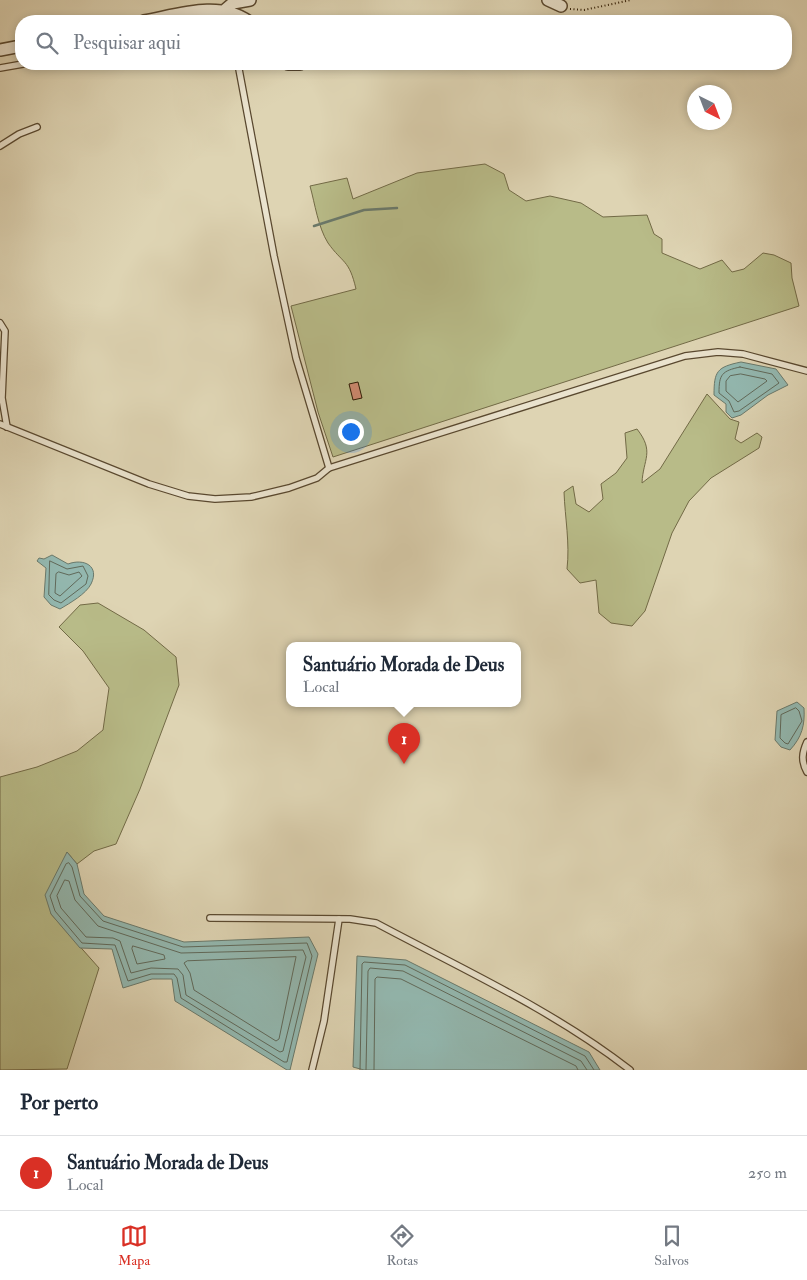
<!DOCTYPE html>
<html lang="pt">
<meta charset="utf-8">
<style>
:root{--surface:#fff;--page:#f2f2f3;--text:#1f2937;--muted:#747a83;--line:#e0e1e3;--accent:#d93025}
body{margin:0;font-family:"IM FELL Double Pica",serif;background:var(--page);color:var(--text)}
.compass{position:absolute;left:687px;top:85px;width:45px;height:45px;border-radius:50%;background:var(--surface);box-shadow:0 2px 8px #0003;rotate:138deg}
.you{position:absolute;left:350px;top:431px;width:18px;height:18px;margin:-12px;border:4px solid #fff;border-radius:50%;background:#1a73e8;box-shadow:0 0 0 8px #1a73e833}
.badge{display:grid;place-items:center;width:32px;height:32px;border-radius:50%;background:var(--accent);color:#fff;font-size:16px;font-weight:700}
.pin{position:absolute;translate:-50% -41px;filter:drop-shadow(0 1px 2px #0008)}
.pin::after{content:'';position:absolute;top:26px;width:18px;height:15px;background:inherit;clip-path:polygon(0 0,100% 0,50% 100%)}
.popup{position:absolute;left:286px;top:642px;width:235px;height:65px;box-sizing:border-box;display:grid;place-content:center;border-radius:10px;background:var(--surface);filter:drop-shadow(0 1px 4px #0005);font-size:16px;white-space:nowrap;color:var(--muted)}
.popup b{font-size:19px;color:var(--text)}
.popup::after{content:'';position:absolute;left:50%;top:100%;margin-left:-10px;border:10px solid transparent;border-top-color:var(--surface)}
.list{margin:0;padding:0;list-style:none}
h2{display:flex;justify-content:space-between;align-items:center;height:65px;margin:0;padding:0 20px;font-size:21px}
h2 small{font-size:16px;font-weight:400;color:var(--muted)}
.list li{display:grid;grid-template-columns:32px 1fr auto;gap:15px;align-items:center;box-sizing:border-box;height:75px;padding:0 20px;border-top:1px solid var(--line)}
.list b{display:block;font-size:19px;white-space:nowrap}
.list p{margin:0;font-size:16px;white-space:nowrap;color:var(--muted)}
.list em{font-size:16px;font-style:normal;color:var(--muted)}
.icon{flex:none;width:28px;height:28px;fill:none;stroke:currentColor;stroke-width:2;stroke-linecap:round;stroke-linejoin:round}
.map{position:relative;flex:none;width:807px;height:1070px;overflow:hidden}
.search{position:absolute;background:var(--surface);box-shadow:0 2px 8px #0003;left:15px;right:15px;top:15px;height:55px;display:flex;align-items:center;gap:12px;box-sizing:border-box;padding:0 18px;border-radius:20px;color:var(--muted);font-size:19px}
.sheet{height:140px;background:var(--surface)}
nav{display:flex;justify-content:space-around;align-items:center;box-sizing:border-box;height:70px;border-top:1px solid var(--line);background:var(--surface);font-size:14px;color:var(--muted)}
nav a{display:grid;justify-items:center;gap:2px}
nav .on{color:var(--accent)}
.map>svg:first-child{display:block}
.green{fill:#b8bb88;stroke:#726a46}
.water{fill:#93b8b0;stroke:#6a796b}
.lines{fill:none;stroke-linecap:round;stroke-linejoin:round}
.shore{stroke:#60695a;stroke-width:1}
.stream{stroke:#6a796b;stroke-width:2.5}
.building{fill:#ce8a70;stroke:#2d1a03}
.lane-casing{stroke:#59482f;stroke-width:8}
.street-casing{stroke:#59482f;stroke-width:14}
.path{stroke:#2d1a03;stroke-width:2;stroke-dasharray:1 2.5;stroke-linecap:butt}
.lane{stroke:#eae3ce;stroke-width:5.5}
.street{stroke:#eae3ce;stroke-width:11}
</style>
<div class="map">
<svg width="807" height="1070" viewBox="0 0 807 1070">
<rect width="100%" height="100%" fill="#ded4b3"/>
<filter id="stains"><feTurbulence type="fractalNoise" baseFrequency=".004" numOctaves="4"/><feColorMatrix values="0 0 0 0 .2 0 0 0 0 .09 0 0 0 0 .02 0 0 0 .5 -.17"/></filter>
<radialGradient id="worn" r=".72"><stop offset=".6" stop-color="#630" stop-opacity="0"/><stop offset="1" stop-color="#630" stop-opacity=".3"/></radialGradient>
<g class="green">
<path d="M 485,164 L 504,174 L 509,190 L 526,201 L 550,196 L 581,203 L 603,217 L 647,215 L 654,234 L 662,239 L 662,253 L 700,269 L 722,260 L 732,272 L 744,269 L 763,253 L 774,255 L 791,263 L 792,278 L 799,306 L 333,457 L 318,412 L 291,306 L 356,289 C 349,259 343,264 328,243 C 318,227 315,204 310,186 L 347,178 L 353,199 L 417,173 Z"/>
<path d="M 707,394 L 730,419 L 739,422 L 735,439 L 741,443 L 757,433 L 762,437 L 759,448 L 711,478 L 689,501 L 672,533 L 645,611 L 632,626 L 611,623 L 599,613 L 596,580 L 580,583 L 567,569 C 570,543 565,518 564,492 L 573,486 L 576,504 L 589,512 L 603,499 L 601,484 L 616,473 L 627,458 L 625,433 L 637,429 C 655,452 643,459 642,483 L 660,469 Z"/>
<polygon points="98,603 144,630 176,657 179,685 140,789 116,844 94,851 77,864 67,852 51,914 99,968 67,1069 0,1070 0,777 37,767 77,751 103,730 109,688 83,651 59,627 80,605"/>
</g>
<g class="water">
<path d="M 741,362 L 776,369 L 788,385 L 768,395 L 741,415 L 732,418 L 726,412 L 726,404 L 714,395 C 714,371 717,367 741,362 Z"/>
<path d="M 52,555 L 68,564 C 84,558 100,566 91,584 C 86,594 70,603 60,609 L 51,605 L 44,597 L 46,568 L 37,561 L 39,558 L 44,559 Z"/>
<path d="M 797,702 L 804,708 C 805,725 802,737 790,750 L 781,747 L 775,740 L 777,711 Z"/>
<polygon points="67,852 77,864 84,894 104,916 184,942 309,937 318,954 290,1070 287,1070 175,1001 172,979 152,979 123,988 112,949 80,948 51,914 45,895"/>
<polygon points="357,956 406,960 589,1052 600,1070 364,1070 353,1067"/>
</g>
<g class="lines">
<g class="shore">
<path d="M 740,367 L 772,374 L 779,383 L 739,411 L 734,412 L 729,401 L 719,393 C 719,374 722,371 740,367 Z"/>
<polygon points="741,374 765,379 767,381 738,402 726,391 726,381 730,376"/>
<polygon points="50,561 67,569 83,566 88,576 86,584 61,603 54,600 49,595"/>
<polygon points="59,572 69,575 79,572 82,576 60,596 55,593 56,574"/>
<polygon points="796,708 799,711 802,721 788,744 785,743 780,738 781,715"/>
<polygon points="69,863 72,867 80,896 103,921 183,947 307,943 312,956 287,1062 284,1062 181,998 177,978 174,974 151,974 128,981 115,945 82,943 55,911 50,896 66,864"/>
<polygon points="65,880 69,881 75,900 98,926 181,953 303,950 306,957 283,1051 280,1052 186,995 183,975 178,969 151,968 131,973 120,941 113,938 86,937 61,908 57,896"/>
<polygon points="133,946 164,955 165,959 137,964 132,949"/>
<polygon points="296,957 279,1039 276,1041 194,990 190,973 184,963 187,961"/>
<polyline points="360,1070 362,964 364,962 405,965 585,1056 594,1070"/>
<polyline points="366,1070 368,971 370,968 403,971 581,1061 587,1070"/>
<polyline points="374,1070 375,979 377,977 401,979 576,1066 578,1070"/>
</g>
<polyline class="stream" points="314,226 364,210 397,208"/>
</g>
<polygon class="building" points="358,382 362,398 353,400 349,384"/>
<g class="lines">
<g class="lane-casing">
<g id="lane">
<polyline points="238,64 274,256 296,358 329,468 685,356 718,352 743,354 807,371"/>
<polyline points="0,68 23,64"/>
<polyline points="0,146 19,134 37,127"/>
<polyline points="0,323 5,331 2,398 7,427"/>
<polyline points="0,424 149,484 188,496 215,499 251,497 289,488 317,478 329,468"/>
<path d="M 807,742 C 802,753 801,761 807,772"/>
<path d="M 210,918 L 350,919 L 376,923 C 462,969 553,1010 630,1070"/>
<polyline points="312,1070 324,1021 339,919"/>
</g>
</g>
<g class="street-casing">
<g id="street">
<polyline points="548,0 561,6"/>
<polyline points="226,9 233,3 250,0"/>
<path d="M 144,21 C 177,15 219,0 248,21"/>
<polyline points="0,50 21,46"/>
<polyline points="288,64 300,64"/>
</g>
</g>
<polyline class="path" points="570,9 584,10 631,0"/>
<use href="#lane" class="lane"/>
<use href="#street" class="street"/>
</g>
<rect width="100%" height="100%" filter="url(#stains)"/>
<rect width="100%" height="100%" fill="url(#worn)"/>
</svg>
<svg class="compass" viewBox="-18 -18 36 36"><path d="M0-13l5 13h-10z" fill="#e53935"/><path d="M0 13l5-13h-10z" fill="#747a83"/></svg>
<div class="you"></div>
<div class="pin badge" style="left:404px;top:764px">1</div>
<div class="popup"><b>Santuário Morada de Deus</b>Local</div>
<div class="search"><svg class="icon" aria-label="search" viewBox="0 0 24 24"><circle cx="10" cy="10" r="6"/><path d="M15 15l6 6"/></svg>Pesquisar aqui</div>
</div>
<section class="sheet">
<h2>Por perto<small></small></h2>
<ul class="list">
<li><span class="badge">1</span><div><b>Santuário Morada de Deus</b><p>Local</p></div><em>250 m</em></li>
</ul>
</section>
<nav>
<a class="on"><svg class="icon" aria-label="map" viewBox="0 0 24 24"><path d="M3 6l6-2 6 2 6-2v14l-6 2-6-2-6 2zM9 4v14M15 6v14"/></svg>Mapa</a>
<a><svg class="icon" aria-label="directions" viewBox="0 0 24 24"><path d="M12 3l9 9-9 9-9-9zM9 14v-3h6M13 9l2 2-2 2"/></svg>Rotas</a>
<a><svg class="icon" aria-label="saved" viewBox="0 0 24 24"><path d="M7 4h10v16l-5-4-5 4z"/></svg>Salvos</a>
</nav>
